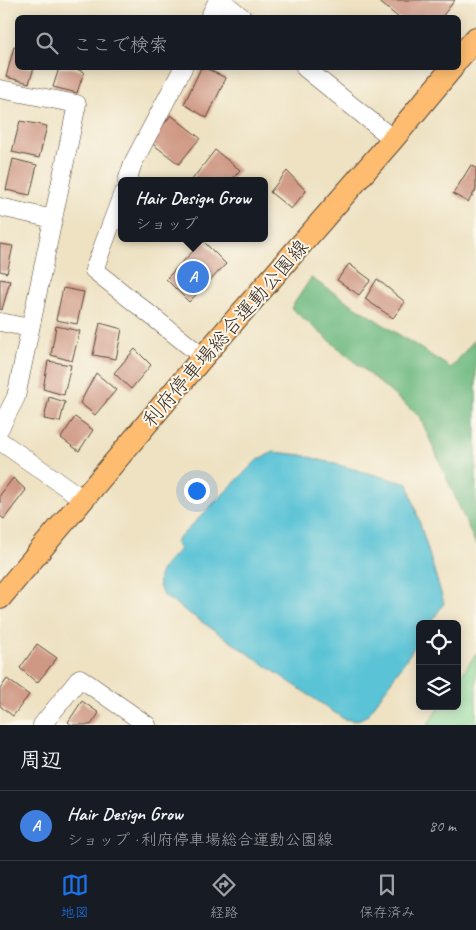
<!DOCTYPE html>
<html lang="ja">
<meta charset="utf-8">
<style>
:root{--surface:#171b24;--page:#242831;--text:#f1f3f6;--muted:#9ea1a6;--line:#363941;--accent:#1a73e8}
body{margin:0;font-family:Caveat,"Klee One",sans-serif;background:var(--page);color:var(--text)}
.controls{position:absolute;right:15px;bottom:15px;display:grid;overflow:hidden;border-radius:8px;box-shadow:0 2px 12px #0003}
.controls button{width:45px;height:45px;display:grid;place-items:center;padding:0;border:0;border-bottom:1px solid var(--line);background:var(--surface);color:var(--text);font:25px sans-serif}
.you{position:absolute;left:196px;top:490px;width:18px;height:18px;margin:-12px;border:4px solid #fff;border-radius:50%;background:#1a73e8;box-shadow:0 0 0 8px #1a73e833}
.badge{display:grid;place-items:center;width:32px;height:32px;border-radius:50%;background:var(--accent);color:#fff;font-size:16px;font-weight:700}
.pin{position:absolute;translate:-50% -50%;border:2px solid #fff;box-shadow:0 1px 5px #0006}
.popup{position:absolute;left:118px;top:177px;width:150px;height:65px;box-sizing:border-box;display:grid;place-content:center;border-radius:8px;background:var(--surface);filter:drop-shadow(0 1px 4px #0005);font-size:16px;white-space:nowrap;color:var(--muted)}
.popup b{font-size:19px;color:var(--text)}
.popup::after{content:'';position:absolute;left:50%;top:100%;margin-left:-10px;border:10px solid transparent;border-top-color:var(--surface)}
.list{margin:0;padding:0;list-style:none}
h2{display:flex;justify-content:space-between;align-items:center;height:65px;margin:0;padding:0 20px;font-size:21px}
h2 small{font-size:16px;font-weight:400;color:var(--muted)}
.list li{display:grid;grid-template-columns:32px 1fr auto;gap:15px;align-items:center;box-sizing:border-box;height:70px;padding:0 20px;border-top:1px solid var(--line)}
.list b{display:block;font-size:19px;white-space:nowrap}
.list p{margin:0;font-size:16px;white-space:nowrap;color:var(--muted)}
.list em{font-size:16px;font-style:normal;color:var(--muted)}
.icon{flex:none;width:28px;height:28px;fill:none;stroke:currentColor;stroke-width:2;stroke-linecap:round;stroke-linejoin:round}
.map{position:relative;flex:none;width:476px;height:725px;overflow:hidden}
.search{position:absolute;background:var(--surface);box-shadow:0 2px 12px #0003;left:15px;right:15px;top:15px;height:55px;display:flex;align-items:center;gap:12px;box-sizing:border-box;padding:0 18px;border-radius:8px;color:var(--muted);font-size:19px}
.sheet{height:135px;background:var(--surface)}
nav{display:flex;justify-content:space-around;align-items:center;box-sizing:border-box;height:70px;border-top:1px solid var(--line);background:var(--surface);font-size:14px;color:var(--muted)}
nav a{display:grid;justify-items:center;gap:2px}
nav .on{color:var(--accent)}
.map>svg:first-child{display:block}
.green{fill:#89d999;stroke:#62825c}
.forest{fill:#6eb981;stroke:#547250}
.water{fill:#5ac3d6;stroke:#4a767a}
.building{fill:#cf9884}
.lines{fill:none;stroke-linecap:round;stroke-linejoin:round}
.minor-casing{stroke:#564637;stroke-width:19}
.major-casing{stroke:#564637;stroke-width:24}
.minor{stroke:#fff;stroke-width:18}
.major{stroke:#fdbc6f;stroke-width:22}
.labels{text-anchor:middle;stroke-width:4;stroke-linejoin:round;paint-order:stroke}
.street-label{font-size:20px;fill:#3b2a1e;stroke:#fbf7ec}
</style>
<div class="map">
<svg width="476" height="725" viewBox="0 0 476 725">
<rect width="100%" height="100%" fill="#fbf7ec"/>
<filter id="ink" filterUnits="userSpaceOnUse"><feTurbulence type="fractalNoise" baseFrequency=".02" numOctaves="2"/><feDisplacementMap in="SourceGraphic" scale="10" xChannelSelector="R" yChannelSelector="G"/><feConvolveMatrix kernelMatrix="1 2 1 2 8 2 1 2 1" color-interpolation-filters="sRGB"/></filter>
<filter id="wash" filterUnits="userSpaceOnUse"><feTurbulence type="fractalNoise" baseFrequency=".0096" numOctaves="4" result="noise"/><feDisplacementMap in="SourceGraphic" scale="20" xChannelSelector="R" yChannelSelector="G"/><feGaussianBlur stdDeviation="1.12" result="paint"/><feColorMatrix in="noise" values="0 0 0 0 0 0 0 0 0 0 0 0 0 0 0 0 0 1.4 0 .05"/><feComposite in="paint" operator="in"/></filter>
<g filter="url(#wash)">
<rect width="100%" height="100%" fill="#eee2c3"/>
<polygon class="green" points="476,654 476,725 427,725 440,706 457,706 457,681"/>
<polygon class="forest" points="311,278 451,368 476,338 476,545 420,417 291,308"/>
<path class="water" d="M 274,452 L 302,455 L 408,484 L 444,603 L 430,624 L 420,624 L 420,639 L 368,715 L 356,721 L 344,719 L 164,596 C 150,575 166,564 180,549 L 175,542 L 257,460 Z"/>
<g id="blocks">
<g class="building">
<polygon points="377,0 455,0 441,18 399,18"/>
<polygon points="14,47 18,48 18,68 34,68 29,83 6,77"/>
<polygon points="59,68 73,68 84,72 77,93 53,87"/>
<polygon points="201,68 205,68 226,78 207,118 184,104"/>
<polygon points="171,115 200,138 179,164 150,142"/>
<polygon points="20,121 47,126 39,158 12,152"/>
<polygon points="215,150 240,170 231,181 191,181"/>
<polygon points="13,159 37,165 30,195 6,190"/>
<polygon points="471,165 476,168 476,190 468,202 453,194"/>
<polygon points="287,171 306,191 291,209 270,192"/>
<polygon points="203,241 226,264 189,302 166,279"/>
<polygon points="0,244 13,246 7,273 0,271"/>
<polygon points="349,264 371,280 359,295 337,280"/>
<polygon points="0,279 10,281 2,310 0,309"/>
<polygon points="377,279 405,302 393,318 365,299"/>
<polygon points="63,288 84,292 77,324 56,320"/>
<polygon points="100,323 122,329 116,359 93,355"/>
<polygon points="56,326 80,331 72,361 51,355"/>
<polygon points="135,349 151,365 131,389 114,373"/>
<polygon points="48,361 71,365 64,395 43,389"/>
<polygon points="96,373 116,390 95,415 80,403"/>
<polygon points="49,397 65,402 60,422 44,419"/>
<polygon points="75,417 93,430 79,451 61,438"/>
<polygon points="13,478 26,490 4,519 0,516 0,495"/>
<polygon points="37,644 57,658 37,683 20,668"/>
<polygon points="7,679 29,695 13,716 0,706 0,689"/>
<polygon points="82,701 99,713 91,725 72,725 68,722"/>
</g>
</g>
</g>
<g filter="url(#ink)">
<use href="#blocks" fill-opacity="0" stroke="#564637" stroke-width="1"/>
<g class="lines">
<g class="minor-casing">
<g id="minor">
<polyline points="221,0 243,18"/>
<polyline points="209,18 218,0"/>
<polyline points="305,68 393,139"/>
<polyline points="0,89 77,104 16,397 0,428"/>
<polyline points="127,181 133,163 183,68"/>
<polyline points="122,195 94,270 203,357"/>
<polyline points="0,207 53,219"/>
<polyline points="0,322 30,328"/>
<polyline points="0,441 83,499"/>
<polyline points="42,725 80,678 147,725"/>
</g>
</g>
<g class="major-casing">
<g id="major">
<polyline points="458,59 476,38"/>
<polyline points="0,598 203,357 393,139 452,68"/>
</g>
</g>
<use href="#minor" class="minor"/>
<use href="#major" class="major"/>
</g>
</g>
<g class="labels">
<g class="street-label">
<text transform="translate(225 333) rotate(-49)" y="7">利府停車場総合運動公園線</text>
</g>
</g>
</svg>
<div class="controls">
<button><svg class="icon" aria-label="locate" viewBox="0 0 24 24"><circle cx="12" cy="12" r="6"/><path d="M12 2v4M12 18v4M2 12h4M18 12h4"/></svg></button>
<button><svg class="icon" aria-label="layers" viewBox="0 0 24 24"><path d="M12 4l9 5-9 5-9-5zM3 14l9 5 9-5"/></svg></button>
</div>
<div class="you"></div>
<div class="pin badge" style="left:193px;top:277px;background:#3f7fe0">A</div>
<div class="popup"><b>Hair Design Grow</b>ショップ</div>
<div class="search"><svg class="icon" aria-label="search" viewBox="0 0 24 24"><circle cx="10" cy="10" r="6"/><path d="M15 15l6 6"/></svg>ここで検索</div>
</div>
<section class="sheet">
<h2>周辺<small></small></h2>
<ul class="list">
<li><span class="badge" style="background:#3f7fe0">A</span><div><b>Hair Design Grow</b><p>ショップ · 利府停車場総合運動公園線</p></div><em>80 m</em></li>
</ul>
</section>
<nav>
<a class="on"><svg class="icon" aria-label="map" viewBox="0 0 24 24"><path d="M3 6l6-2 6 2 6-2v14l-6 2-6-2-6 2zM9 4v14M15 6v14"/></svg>地図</a>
<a><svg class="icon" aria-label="directions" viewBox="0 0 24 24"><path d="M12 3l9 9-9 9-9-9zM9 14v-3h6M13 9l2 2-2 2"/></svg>経路</a>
<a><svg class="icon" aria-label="saved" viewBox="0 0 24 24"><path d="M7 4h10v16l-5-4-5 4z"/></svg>保存済み</a>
</nav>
